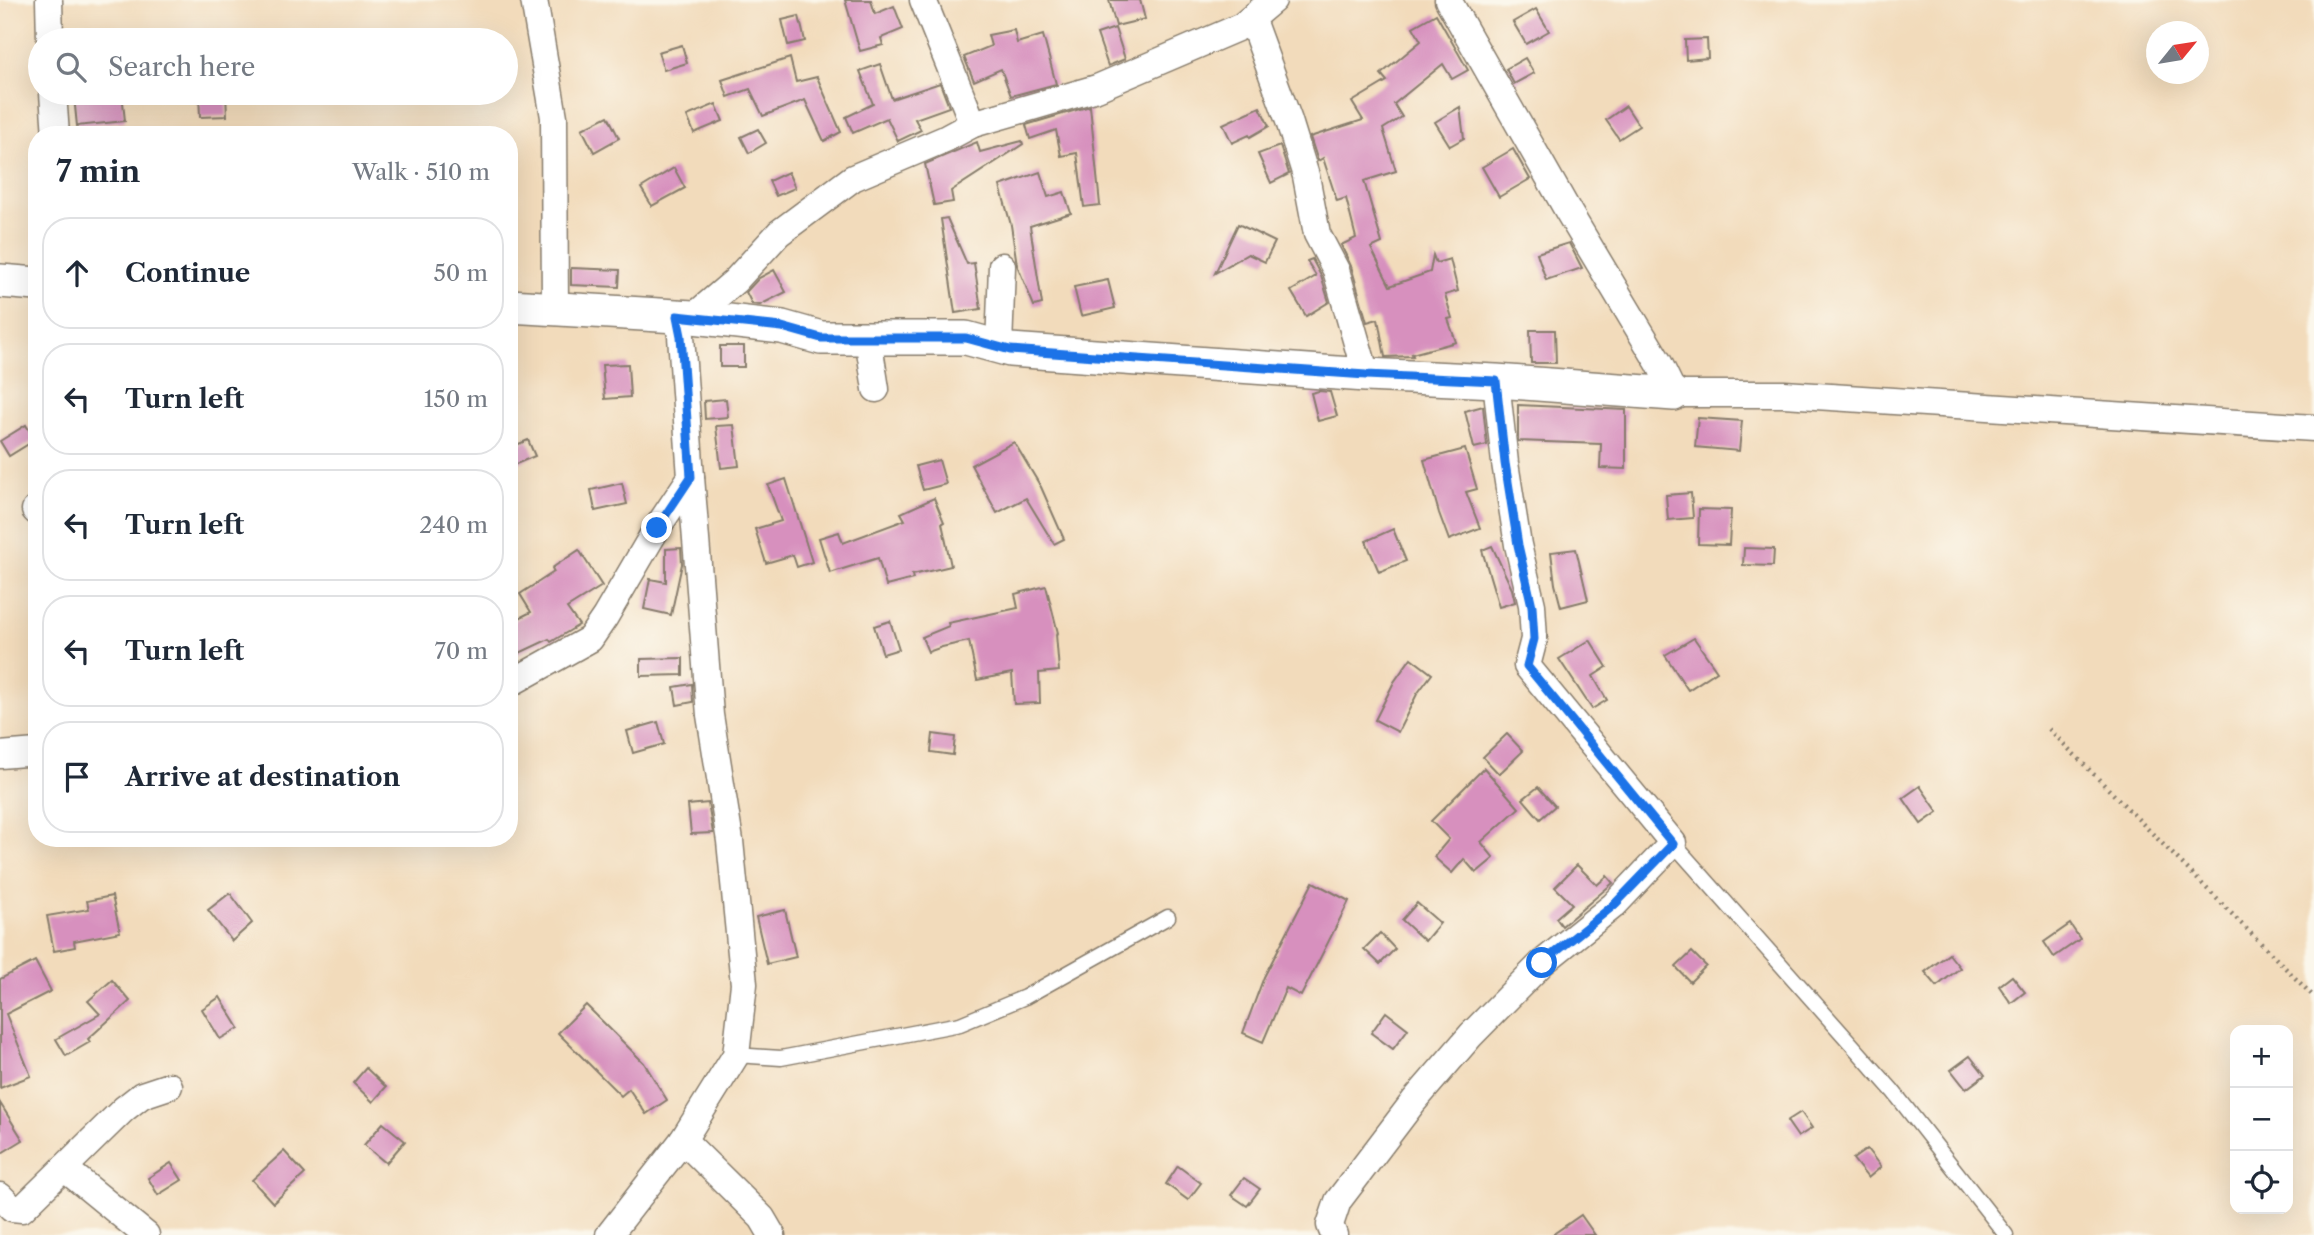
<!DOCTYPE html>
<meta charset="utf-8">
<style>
:root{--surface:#fff;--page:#f2f2f3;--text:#1f2937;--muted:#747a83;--line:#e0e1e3}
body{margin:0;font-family:"Libre Caslon Text",serif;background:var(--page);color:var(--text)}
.controls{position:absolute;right:21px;bottom:21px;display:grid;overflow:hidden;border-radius:14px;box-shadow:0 7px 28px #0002}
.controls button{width:63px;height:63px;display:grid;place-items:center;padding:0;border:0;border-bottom:2px solid var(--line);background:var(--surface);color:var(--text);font:35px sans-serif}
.compass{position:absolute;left:2146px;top:21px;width:63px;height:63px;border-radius:50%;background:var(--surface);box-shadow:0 7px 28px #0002;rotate:60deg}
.stop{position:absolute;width:21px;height:21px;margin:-16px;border:5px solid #1a73e8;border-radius:50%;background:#fff}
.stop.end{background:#1a73e8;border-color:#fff;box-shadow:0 2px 7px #0008}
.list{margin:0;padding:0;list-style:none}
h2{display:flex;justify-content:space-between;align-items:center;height:91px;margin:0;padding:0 28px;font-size:30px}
h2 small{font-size:23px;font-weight:400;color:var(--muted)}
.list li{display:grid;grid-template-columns:46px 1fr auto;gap:21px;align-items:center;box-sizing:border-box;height:112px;margin:0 14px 14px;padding:0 14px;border:2px solid var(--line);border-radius:28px}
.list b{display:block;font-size:26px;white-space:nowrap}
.list em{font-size:23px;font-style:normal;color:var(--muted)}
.icon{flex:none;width:38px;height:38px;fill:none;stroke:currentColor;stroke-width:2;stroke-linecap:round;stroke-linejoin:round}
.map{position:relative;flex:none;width:2314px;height:1235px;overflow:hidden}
.search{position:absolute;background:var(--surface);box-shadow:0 7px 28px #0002;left:28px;top:28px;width:490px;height:77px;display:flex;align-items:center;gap:18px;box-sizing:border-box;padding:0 24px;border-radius:38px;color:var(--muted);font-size:26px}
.panel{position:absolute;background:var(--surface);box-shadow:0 7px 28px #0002;left:28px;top:126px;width:490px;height:721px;border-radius:28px}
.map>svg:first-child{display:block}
.building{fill:#d790be}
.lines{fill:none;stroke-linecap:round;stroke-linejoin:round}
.service-casing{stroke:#877c6c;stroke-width:17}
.minor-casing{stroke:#877c6c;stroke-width:29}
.tertiary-casing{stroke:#877c6c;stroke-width:36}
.path{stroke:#877c6c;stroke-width:4.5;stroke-dasharray:2 5;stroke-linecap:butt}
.service{stroke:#fff;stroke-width:14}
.minor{stroke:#fff;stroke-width:26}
.tertiary{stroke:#fff;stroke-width:33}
.route{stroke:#1a73e8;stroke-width:9}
</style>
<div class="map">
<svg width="2314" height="1235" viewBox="0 0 2314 1235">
<rect width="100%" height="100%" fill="#fbf7ec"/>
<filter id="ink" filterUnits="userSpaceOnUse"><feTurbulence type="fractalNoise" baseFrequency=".0143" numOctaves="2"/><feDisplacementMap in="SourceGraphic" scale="14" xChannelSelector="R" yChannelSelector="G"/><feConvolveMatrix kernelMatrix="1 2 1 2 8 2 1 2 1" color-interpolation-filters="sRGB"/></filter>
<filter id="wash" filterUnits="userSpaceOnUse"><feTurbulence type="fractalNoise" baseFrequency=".00686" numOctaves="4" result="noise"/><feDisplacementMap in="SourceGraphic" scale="28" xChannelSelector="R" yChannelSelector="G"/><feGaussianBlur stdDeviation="1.57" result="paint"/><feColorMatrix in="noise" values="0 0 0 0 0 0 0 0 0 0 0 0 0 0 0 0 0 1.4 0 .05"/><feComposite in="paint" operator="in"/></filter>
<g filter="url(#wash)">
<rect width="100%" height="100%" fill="#f2dbbb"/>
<g id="blocks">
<g class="building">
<polygon points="845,0 871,0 875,14 894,6 903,29 881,38 883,45 860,51"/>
<polygon points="1109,0 1140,0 1145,19 1116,26"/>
<polygon points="1536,9 1549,31 1526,44 1513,22"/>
<polygon points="1436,14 1468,70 1452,79 1443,64 1394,104 1402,117 1383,129 1396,171 1364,181 1382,243 1371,248 1390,286 1430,272 1433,255 1436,263 1450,259 1458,291 1445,295 1452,318 1448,319 1456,342 1412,354 1413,356 1385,357 1378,319 1367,322 1351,266 1341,245 1356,238 1346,198 1337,201 1323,158 1318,161 1310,137 1363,120 1352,102 1387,81 1381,74 1421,41 1413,27"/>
<polygon points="799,16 805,41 788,45 782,20"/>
<polygon points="1115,28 1125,59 1108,66 1097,34"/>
<polygon points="1014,30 1017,43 1043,35 1056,84 1011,96 1001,69 974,81 964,57 991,46 988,35"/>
<polygon points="1707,39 1708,58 1686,60 1685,40"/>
<polygon points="682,45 687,63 664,70 658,52"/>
<polygon points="790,58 796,82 817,77 841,132 824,141 805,100 763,116 750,89 728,97 722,80"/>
<polygon points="1525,58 1534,73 1514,84 1506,69"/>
<polygon points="880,64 892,99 940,83 949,107 915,119 921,130 898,141 887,118 853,133 846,117 873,104 860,71"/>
<polygon points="106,93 122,93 125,121 77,126 74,96"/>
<polygon points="199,93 226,93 227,116 200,117"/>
<polygon points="716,104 723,121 694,133 687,116"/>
<polygon points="1090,106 1100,205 1084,207 1077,153 1061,156 1056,130 1030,139 1026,125"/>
<polygon points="1626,106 1639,126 1619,139 1606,120"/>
<polygon points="1260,107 1269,126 1250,137 1249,135 1232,143 1223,124"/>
<polygon points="1460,107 1464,138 1450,146 1435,122"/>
<polygon points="608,116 619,138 594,152 582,129"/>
<polygon points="758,129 766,143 749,153 741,137"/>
<polygon points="1022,141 1023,144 951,191 953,202 934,205 925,164 977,142 980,152"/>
<polygon points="1280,146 1289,174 1271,183 1258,154"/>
<polygon points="1513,149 1530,179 1499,197 1482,167"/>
<polygon points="674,168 685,188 652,206 641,188"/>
<polygon points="788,172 795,188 776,196 769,181"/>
<polygon points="1040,172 1048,197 1064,192 1071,213 1030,226 1042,304 1034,306 1017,265 1011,225 1000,186"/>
<polygon points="947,218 967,264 974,263 981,309 955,313 941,219"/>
<polygon points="1238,224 1275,242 1265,262 1248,254 1215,273"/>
<polygon points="1569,243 1582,268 1546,280 1537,253"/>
<polygon points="1312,259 1321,276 1329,302 1306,316 1291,291 1316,276 1307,261"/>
<polygon points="571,268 620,270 619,287 571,285"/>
<polygon points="774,270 786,292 760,305 752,304 746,292 759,278"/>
<polygon points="1108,280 1115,308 1081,316 1074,287"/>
<polygon points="1530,330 1555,330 1556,363 1531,363"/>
<rect x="720" y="346" width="24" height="21"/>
<polygon points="628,364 630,397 605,399 602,365"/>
<polygon points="1319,391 1330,392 1337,416 1318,421 1311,393"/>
<polygon points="726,399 728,417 705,419 704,401"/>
<polygon points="1518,405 1626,410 1626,469 1600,468 1601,444 1518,441"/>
<polygon points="1483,406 1487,445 1474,448 1465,411"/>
<polygon points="1698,418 1742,421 1739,451 1695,447"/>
<polygon points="26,425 35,440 9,456 0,441"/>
<polygon points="734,425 739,466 721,468 716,426"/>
<polygon points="528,440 535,456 509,467 509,448"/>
<polygon points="1014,442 1041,487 1064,539 1054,544 1026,498 997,513 971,465"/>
<polygon points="1465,449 1477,489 1466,492 1480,528 1449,540 1439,513 1424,460"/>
<polygon points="939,460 946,484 923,490 916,466"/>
<polygon points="786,479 812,562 797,567 793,555 766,563 755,529 781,521 768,485"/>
<polygon points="622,483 627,504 595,511 591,490"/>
<polygon points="1691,493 1693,518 1668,520 1666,495"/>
<polygon points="934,498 944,522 942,523 951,566 912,575 913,579 886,586 878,558 830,573 819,538 839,532 843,543 905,520 901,513"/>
<polygon points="1699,509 1731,510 1729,545 1698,544"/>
<polygon points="1393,529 1406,561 1379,572 1366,541"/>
<polygon points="1492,546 1512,589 1515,602 1499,607 1482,550"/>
<polygon points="681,548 682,564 671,615 644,609 650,579 666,582 666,549"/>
<polygon points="1744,548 1774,549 1773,566 1743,565"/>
<polygon points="1576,549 1588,600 1561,607 1555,584 1551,552"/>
<polygon points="579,550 602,586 567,608 579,625 551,642 549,639 509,658 509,623 531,612 520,594 554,572 552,568"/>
<polygon points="1046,586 1058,633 1056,634 1059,671 1039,673 1040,703 1014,704 1012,673 977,680 969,641 942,647 928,652 922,637 949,626 948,623 1018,608 1015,594"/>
<polygon points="890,621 899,649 883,654 874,626"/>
<polygon points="1694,638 1717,671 1688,690 1665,655"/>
<polygon points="1590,640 1607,667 1593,676 1607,700 1592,709 1559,659"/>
<polygon points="683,658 683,675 641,676 641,659"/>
<polygon points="1411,658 1432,674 1417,694 1398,732 1375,720 1394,682"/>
<polygon points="692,684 693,702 677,705 674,687"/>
<polygon points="658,722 664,744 633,753 627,731"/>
<polygon points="933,734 955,737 953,755 931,752"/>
<polygon points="1507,734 1523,751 1499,774 1483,757"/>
<polygon points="1484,768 1519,808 1481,842 1494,858 1476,873 1464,859 1452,873 1434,857 1449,839 1431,821"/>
<polygon points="1920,786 1938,812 1921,824 1903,798"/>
<polygon points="1538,787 1555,806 1540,819 1523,799"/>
<polygon points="708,803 713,833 691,834 688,805"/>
<polygon points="1577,865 1597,885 1607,876 1613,883 1562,926 1556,918 1572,904 1555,887"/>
<polygon points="1313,882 1349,901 1301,996 1286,988 1263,1042 1243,1033 1264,977"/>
<polygon points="230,893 252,923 232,941 208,910"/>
<polygon points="112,896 120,932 74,941 75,947 54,951 47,916 89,909 87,901"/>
<polygon points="1417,903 1440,923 1425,941 1402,920"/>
<polygon points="785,910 796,957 767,964 756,917"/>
<polygon points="2070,924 2080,939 2054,957 2044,942"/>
<polygon points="1380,933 1395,949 1380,964 1364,949"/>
<polygon points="1692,952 1706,966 1690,982 1676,967"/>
<polygon points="1949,954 1960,968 1937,986 1925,972"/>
<polygon points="35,961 51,991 6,1014 31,1076 0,1088 0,979"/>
<polygon points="2012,976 2025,992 2011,1003 1999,986"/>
<polygon points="112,980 130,1001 88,1039 90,1042 66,1056 56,1039 100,1014 88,1001"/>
<polygon points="220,997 239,1028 220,1039 202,1009"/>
<polygon points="586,1005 644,1063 667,1100 646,1114 629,1089 621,1096 558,1033"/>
<polygon points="1386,1012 1408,1029 1393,1049 1371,1033"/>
<polygon points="1970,1056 1985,1075 1966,1089 1951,1070"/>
<polygon points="366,1068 386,1087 373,1102 353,1083"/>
<polygon points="0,1103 23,1140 0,1154"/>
<polygon points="1801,1112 1812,1128 1798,1137 1787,1121"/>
<polygon points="383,1123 405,1141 386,1163 364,1145"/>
<polygon points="1867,1149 1881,1167 1868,1178 1853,1159"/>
<polygon points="284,1151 305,1174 273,1203 252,1180"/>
<polygon points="171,1163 182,1180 158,1195 148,1178"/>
<polygon points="1178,1166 1201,1183 1188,1200 1166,1184"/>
<polygon points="1244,1178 1260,1189 1247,1206 1231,1195"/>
<polygon points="1581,1215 1595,1235 1552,1235"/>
</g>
</g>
</g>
<g filter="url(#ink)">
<use href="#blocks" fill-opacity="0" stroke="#877c6c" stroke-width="2"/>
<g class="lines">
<g class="service-casing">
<g id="service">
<polyline points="1673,843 1893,1091 2006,1235"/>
<polyline points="736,1055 781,1058 960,1024 1025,997 1168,917"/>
</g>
</g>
<g class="minor-casing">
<g id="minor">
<polyline points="49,0 50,40"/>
<polyline points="534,0 554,117 555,309"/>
<polyline points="923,0 973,124"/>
<polyline points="1448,0 1568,211 1659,363 1674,394 1784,394 2314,428"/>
<polyline points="1252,20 1289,121 1306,176 1317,234 1336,270 1366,375"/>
<polyline points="53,93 56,135"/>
<polyline points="693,317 735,281 779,233 853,178 945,139 973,124 1097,88 1242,26 1273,0"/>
<polyline points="868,338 876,389"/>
<polyline points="999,347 1002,266"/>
<polyline points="35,510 37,512"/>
<polyline points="509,684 590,639 605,617 657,528 691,477 681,336 677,316"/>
<polyline points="0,755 37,752"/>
<polyline points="683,1140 762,1218 772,1235"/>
<polyline points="64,1168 146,1235"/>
<polyline points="0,1196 12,1208 22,1209 124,1109 142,1095 169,1086"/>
<polyline points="609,1235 683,1140 736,1055 744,984 730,841 710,715 691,477"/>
<polyline points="1334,1235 1330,1225 1338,1201 1414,1101 1471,1035 1542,963 1614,905 1673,843 1527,666 1534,639 1532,605 1518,545 1505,463 1496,381"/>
</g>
</g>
<g class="tertiary-casing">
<g id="tertiary">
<polyline points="0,281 37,284"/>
<polyline points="509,306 693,317 782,327 821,338 966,338 1010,350 1366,375 1496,381 1674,394"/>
</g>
</g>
<polyline class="path" points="2049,729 2314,997"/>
<use href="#service" class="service"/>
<use href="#minor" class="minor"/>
<use href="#tertiary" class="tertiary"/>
</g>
</g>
<g class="lines" filter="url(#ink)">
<polyline class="route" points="657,528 691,477 681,336 677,316 782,327 821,338 966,338 1010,350 1366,375 1496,381 1505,463 1518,545 1532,606 1534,639 1527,666 1673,844 1614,905 1542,963"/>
</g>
</svg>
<div class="controls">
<button>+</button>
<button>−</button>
<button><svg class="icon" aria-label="locate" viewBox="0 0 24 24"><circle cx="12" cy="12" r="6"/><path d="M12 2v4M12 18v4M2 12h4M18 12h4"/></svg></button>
</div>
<svg class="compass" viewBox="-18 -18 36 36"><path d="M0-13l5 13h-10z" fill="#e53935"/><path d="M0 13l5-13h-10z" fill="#747a83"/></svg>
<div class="stop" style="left:1542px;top:963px"></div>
<div class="stop end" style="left:657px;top:528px"></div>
<div class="search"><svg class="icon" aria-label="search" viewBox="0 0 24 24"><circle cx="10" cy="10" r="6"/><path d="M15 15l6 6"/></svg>Search here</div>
<section class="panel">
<h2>7 min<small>Walk · 510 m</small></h2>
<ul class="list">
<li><svg class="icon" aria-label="ahead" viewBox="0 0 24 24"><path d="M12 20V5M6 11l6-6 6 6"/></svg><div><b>Continue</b></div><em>50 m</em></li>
<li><svg class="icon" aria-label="left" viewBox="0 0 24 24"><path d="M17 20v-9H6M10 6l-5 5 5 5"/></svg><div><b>Turn left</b></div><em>150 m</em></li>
<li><svg class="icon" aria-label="left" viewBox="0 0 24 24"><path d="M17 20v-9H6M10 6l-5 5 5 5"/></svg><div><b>Turn left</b></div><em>240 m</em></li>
<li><svg class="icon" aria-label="left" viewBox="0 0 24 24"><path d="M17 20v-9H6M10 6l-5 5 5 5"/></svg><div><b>Turn left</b></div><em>70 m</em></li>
<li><svg class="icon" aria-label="arrive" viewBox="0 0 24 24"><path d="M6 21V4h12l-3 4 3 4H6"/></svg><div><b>Arrive at destination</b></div></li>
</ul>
</section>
</div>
